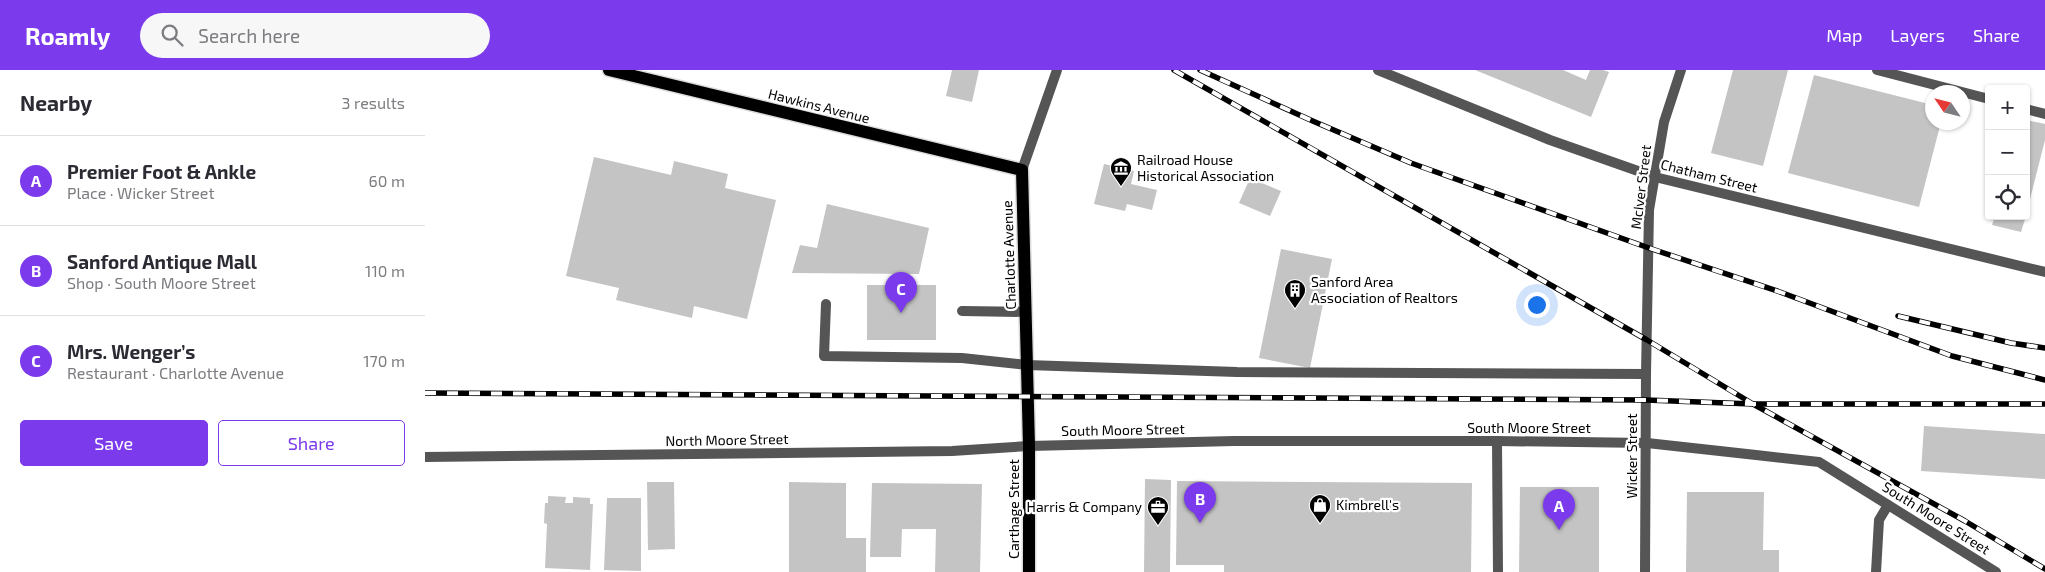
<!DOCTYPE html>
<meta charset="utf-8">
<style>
:root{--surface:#fff;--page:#f7f7f7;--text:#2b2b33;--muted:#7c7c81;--line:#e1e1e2;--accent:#7c3aed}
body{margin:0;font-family:"Exo 2",sans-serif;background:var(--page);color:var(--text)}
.controls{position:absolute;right:15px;top:15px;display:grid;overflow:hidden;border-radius:5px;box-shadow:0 1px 4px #0004}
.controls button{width:45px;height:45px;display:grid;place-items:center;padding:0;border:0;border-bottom:1px solid var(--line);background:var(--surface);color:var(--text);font:25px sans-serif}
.compass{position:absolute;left:1500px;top:15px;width:45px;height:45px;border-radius:50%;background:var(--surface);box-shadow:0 1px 4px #0004;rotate:305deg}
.you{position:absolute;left:1111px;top:234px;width:18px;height:18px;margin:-12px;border:4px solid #fff;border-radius:50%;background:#1a73e8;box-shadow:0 0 0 8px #1a73e833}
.badge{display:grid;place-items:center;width:32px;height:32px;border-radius:50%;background:var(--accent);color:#fff;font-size:16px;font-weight:700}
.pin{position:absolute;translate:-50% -41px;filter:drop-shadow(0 1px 2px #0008)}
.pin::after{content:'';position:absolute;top:26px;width:18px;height:15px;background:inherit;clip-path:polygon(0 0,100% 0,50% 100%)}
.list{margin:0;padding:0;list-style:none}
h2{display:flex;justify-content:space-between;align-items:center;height:65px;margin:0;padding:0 20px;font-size:21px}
h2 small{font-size:16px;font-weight:400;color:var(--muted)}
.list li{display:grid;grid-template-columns:32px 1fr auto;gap:15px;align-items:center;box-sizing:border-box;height:90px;padding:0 20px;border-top:1px solid var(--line)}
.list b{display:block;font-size:19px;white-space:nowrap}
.list p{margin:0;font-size:16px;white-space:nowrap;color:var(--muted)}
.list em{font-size:16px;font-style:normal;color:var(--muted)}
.actions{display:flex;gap:10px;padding:15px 20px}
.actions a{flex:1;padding:11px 0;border:1px solid var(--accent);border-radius:5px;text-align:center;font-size:18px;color:var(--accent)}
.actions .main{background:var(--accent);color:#fff}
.icon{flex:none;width:28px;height:28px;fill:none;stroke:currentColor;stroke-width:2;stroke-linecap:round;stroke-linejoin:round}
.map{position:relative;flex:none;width:1620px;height:502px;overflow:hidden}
header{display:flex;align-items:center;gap:30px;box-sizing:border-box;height:70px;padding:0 25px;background:var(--accent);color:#fff}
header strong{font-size:24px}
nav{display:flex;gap:28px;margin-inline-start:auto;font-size:18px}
.search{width:350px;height:45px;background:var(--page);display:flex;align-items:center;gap:12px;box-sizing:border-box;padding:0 18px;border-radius:28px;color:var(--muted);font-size:19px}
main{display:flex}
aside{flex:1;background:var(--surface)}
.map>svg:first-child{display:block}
.building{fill:#c4c4c4}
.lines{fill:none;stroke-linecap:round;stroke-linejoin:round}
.primary-casing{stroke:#dbdbdb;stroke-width:15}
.service{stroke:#555;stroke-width:10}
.minor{stroke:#555;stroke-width:10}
.tertiary{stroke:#555;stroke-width:10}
.primary{stroke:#000;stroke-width:12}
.rail-casing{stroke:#000;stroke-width:5.5}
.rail{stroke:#fff;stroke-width:4;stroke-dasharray:11;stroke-linecap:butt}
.labels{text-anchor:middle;stroke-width:4.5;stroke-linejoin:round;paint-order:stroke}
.street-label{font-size:14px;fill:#000;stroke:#fff}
.poi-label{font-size:14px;fill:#000;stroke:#fff;text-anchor:start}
</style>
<header>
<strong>Roamly</strong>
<div class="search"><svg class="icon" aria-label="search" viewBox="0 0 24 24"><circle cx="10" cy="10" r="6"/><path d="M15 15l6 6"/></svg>Search here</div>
<nav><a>Map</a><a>Layers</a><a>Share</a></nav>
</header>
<main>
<aside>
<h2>Nearby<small>3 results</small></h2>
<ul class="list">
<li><span class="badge">A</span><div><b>Premier Foot &amp; Ankle</b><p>Place · Wicker Street</p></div><em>60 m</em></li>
<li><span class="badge">B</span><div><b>Sanford Antique Mall</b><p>Shop · South Moore Street</p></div><em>110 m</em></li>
<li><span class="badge">C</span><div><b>Mrs. Wenger’s</b><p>Restaurant · Charlotte Avenue</p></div><em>170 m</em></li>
</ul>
<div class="actions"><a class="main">Save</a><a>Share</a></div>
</aside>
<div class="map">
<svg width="1620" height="502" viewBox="0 0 1620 502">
<rect width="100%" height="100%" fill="#fff"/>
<g class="building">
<polygon points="527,0 554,0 547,32 521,26"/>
<polygon points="1050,0 1138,0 1161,10 1165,0 1178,0 1184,2 1166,47"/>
<polygon points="1308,0 1363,0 1338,96 1286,83"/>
<polygon points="1389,5 1508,35 1508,52 1516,52 1494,137 1363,103"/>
<polygon points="1601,50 1620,54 1620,70 1602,141"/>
<polygon points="169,87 246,105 249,91 303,104 300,118 351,130 322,249 269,236 267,248 191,230 194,218 141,206"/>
<polygon points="679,94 709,101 706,114 732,120 727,140 702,134 700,141 669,134"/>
<polygon points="825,108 856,121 845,146 814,133"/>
<polygon points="402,134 504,158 494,204 367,203 375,175 392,178"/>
<polygon points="1570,146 1601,146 1596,162 1567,155"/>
<polygon points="856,179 907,189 885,298 834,288"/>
<rect x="442" y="215" width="69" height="55"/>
<polygon points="1499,356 1620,364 1620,409 1496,401"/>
<polygon points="720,409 746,410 745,502 719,502"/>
<polygon points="752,411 1047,413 1046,502 799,502 799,495 751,495"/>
<polygon points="222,412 249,412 250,479 223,480"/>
<polygon points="364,412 421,413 421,468 441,468 441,502 364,502"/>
<polygon points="447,413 557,414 555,502 510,502 511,459 477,459 476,487 445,487"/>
<polygon points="1095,417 1174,417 1174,502 1094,502"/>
<polygon points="1262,422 1339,422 1338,480 1354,480 1354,502 1261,502"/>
<polygon points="123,426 141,427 140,433 148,433 148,427 165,428 165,434 168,434 165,500 120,498 122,454 119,453 120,433 123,433"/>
<polygon points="182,428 216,428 216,501 179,500"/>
</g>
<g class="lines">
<g class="primary-casing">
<polyline id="primary" points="184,0 597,100 604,376 604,502"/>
</g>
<g class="service">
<polyline points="1452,0 1564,29"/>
<polyline points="1601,39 1620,44"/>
<polyline points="401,234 399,286 537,288 602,295 812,302 1221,304"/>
<polyline points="537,241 601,242"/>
<polyline points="1072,371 1073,502"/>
<polyline points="1451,502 1454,450 1463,435"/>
</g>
<g class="minor">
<polyline points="953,0 1125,70 1230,107 1620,202"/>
<polyline points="0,387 527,381 604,376 809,371 1072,371 1222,373 1331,385 1394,392 1571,502"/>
<polyline points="1220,502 1221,304 1224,140 1239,52 1256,0"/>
</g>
<polyline class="tertiary" points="597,100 632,0"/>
<use href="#primary" class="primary"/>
<g class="rail-casing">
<g id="rail">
<polyline points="749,0 1222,270 1328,334 1540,451 1620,499"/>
<polyline points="775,0 890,52 986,93 1224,178 1355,222 1527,286 1620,310"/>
<polyline points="1473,246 1586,273 1620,278"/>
<polyline points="0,323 1221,330 1328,334 1620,334"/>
</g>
</g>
<use href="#rail" class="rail"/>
</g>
<defs>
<g id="museum-pin" transform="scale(1.125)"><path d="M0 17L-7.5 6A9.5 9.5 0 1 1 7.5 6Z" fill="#000" stroke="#fff"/><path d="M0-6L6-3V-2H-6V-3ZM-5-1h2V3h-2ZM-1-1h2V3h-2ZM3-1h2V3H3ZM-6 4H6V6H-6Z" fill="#fff"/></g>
<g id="building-pin" transform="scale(1.125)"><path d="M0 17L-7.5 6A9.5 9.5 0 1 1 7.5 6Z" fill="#000" stroke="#fff"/><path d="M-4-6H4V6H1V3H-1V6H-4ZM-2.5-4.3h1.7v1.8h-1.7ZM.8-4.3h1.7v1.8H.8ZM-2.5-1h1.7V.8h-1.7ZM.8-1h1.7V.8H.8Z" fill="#fff"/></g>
<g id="shop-pin" transform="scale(1.125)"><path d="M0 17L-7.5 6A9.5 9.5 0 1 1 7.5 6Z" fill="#000" stroke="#fff"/><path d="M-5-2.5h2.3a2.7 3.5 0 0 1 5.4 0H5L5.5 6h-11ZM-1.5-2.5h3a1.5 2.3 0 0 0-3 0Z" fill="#fff"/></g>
<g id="office-pin" transform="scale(1.125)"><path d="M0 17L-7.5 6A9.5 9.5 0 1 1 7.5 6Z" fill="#000" stroke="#fff"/><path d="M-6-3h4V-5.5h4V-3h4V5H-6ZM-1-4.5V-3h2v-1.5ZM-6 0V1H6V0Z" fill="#fff"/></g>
</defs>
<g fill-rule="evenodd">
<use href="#museum-pin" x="696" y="98"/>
<use href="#building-pin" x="870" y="220"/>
<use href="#shop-pin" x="895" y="435"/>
<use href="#office-pin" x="733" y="437"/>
</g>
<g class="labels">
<g class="street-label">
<text transform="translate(394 36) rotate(14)" y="5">Hawkins Avenue</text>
<text transform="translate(1284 106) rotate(14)" y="5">Chatham Street</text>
<text transform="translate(1216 117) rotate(-83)" y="5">McIver Street</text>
<text transform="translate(584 185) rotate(-92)" y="5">Charlotte Avenue</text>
<text x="1104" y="363">South Moore Street</text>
<text transform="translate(698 360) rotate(-1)" y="5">South Moore Street</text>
<text transform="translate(302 370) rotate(-1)" y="5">North Moore Street</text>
<text transform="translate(1207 386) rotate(-90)" y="5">Wicker Street</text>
<text transform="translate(589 439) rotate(-90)" y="5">Carthage Street</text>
<text transform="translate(1511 448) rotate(32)" y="5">South Moore Street</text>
</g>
<g class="poi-label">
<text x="712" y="95">Railroad House<tspan x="712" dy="16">Historical Association</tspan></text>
<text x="886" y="217">Sanford Area<tspan x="886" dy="16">Association of Realtors</tspan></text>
<text x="911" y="440">Kimbrell's</text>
<text x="717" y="442" text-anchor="end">Harris &amp; Company</text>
</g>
</g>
</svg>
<div class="controls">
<button>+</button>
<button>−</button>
<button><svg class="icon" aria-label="locate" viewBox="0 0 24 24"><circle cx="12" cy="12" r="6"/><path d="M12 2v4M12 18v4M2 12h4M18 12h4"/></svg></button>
</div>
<svg class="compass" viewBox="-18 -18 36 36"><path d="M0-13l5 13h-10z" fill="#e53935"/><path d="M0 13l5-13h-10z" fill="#7c7c81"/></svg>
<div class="you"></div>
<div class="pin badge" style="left:1134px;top:460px">A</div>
<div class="pin badge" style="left:775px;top:453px">B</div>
<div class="pin badge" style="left:476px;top:243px">C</div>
</div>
</main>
